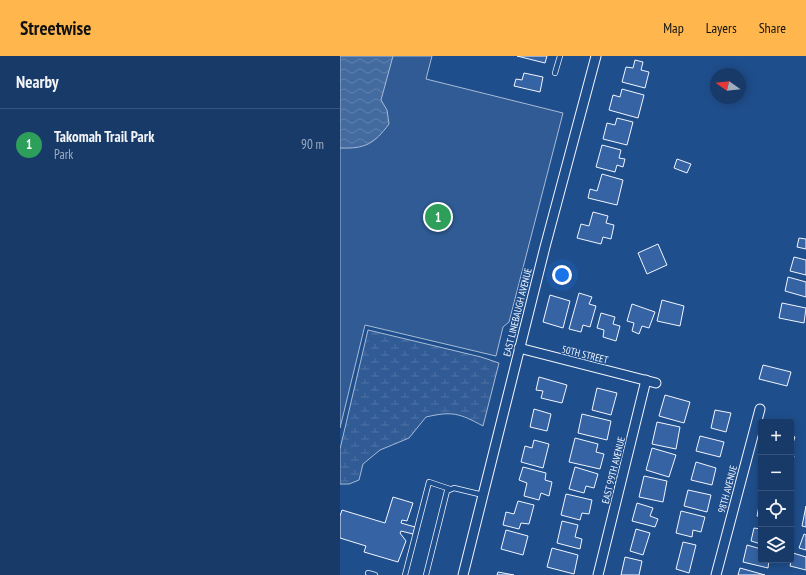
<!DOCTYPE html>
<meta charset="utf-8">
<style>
:root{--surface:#173a69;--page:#20416f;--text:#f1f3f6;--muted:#9eadc0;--line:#36547d;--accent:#ffb74d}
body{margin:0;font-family:"PT Sans Narrow",sans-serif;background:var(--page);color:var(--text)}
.controls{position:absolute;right:12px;bottom:12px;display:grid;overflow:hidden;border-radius:4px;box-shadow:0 2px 10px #0003}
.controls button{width:36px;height:36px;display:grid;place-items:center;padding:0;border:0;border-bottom:1px solid var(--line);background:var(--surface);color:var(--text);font:20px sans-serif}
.compass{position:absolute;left:370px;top:12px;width:36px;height:36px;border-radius:50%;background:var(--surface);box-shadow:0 2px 10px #0003;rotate:284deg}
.you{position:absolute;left:222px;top:219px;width:14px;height:14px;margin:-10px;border:3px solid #fff;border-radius:50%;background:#1a73e8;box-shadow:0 0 0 6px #1a73e833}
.badge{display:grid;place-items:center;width:26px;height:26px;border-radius:50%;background:var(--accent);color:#fff;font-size:13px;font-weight:700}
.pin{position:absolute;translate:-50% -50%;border:2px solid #fff;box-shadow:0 1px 4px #0006}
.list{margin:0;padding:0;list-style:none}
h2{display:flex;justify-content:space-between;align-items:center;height:52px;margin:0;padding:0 16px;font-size:17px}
h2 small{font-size:13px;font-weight:400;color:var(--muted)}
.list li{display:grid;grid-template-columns:26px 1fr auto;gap:12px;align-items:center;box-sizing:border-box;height:72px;padding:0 16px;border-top:1px solid var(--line)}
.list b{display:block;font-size:15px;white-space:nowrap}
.list p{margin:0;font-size:13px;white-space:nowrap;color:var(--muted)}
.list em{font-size:13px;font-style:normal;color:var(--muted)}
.icon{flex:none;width:22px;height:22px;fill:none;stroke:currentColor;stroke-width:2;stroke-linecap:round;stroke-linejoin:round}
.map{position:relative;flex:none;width:466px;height:519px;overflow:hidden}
header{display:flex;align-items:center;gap:24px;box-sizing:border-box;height:56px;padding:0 20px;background:var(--accent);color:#111}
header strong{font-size:19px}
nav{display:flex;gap:22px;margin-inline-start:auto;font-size:14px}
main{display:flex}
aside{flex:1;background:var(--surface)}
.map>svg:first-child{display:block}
.wetland{fill:url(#wetland-marsh);stroke:#a8bbd7}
.built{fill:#305b95;stroke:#a8bbd7}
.water{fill:url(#water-waves);stroke:#a8bbd7}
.building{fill:#3563a3;stroke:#f2f6ff}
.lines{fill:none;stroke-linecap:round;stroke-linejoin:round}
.service-casing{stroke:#f2f6ff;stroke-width:6}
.minor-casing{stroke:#f2f6ff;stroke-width:11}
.service{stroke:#1f4e8c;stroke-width:4.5}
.minor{stroke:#1f4e8c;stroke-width:9}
.labels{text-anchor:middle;stroke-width:3;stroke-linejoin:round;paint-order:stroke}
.street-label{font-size:10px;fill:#f2f6ff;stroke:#1f4e8c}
</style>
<header>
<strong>Streetwise</strong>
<nav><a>Map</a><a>Layers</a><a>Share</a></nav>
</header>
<main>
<aside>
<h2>Nearby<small></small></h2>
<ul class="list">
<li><span class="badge" style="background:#2e9e5b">1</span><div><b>Takomah Trail Park</b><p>Park</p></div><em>90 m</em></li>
</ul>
</aside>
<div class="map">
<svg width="466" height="519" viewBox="0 0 466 519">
<defs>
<pattern id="wetland-marsh" width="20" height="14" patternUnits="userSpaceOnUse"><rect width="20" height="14" fill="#305b95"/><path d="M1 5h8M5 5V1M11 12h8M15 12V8" fill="none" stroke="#4e73a5"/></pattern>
<pattern id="water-waves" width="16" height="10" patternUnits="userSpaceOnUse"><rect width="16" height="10" fill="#446ba0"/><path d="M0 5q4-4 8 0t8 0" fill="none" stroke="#5f81ae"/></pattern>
</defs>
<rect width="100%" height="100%" fill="#1f4e8c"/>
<path class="wetland" d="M 28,274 L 141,301 L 159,307 L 143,370 C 119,357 112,355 86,361 L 69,382 L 40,394 L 23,408 L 19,424 L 9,428 L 0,428 L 0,393 Z"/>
<polygon class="built" points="0,0 92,0 86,23 223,57 169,266 163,271 156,300 25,269 0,372"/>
<path class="water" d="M 0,0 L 53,0 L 41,44 L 47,54 L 49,68 C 34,88 25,93 0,92 Z"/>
<g class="building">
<polygon points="177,0 207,0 205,7"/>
<polygon points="295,4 303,6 301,14 309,16 305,32 282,26 286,11 293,12"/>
<polygon points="184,17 203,21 200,36 174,30 176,23 182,24"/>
<polygon points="282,33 304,39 298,62 269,54 273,39 280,41"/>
<polygon points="277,62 293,66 287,89 263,83 267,67 275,69"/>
<polygon points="262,89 281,94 279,102 285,103 283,111 277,109 275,116 256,111"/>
<polygon points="337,103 351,108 347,117 334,112"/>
<polygon points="262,118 283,124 277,149 248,142 250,133 257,135"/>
<polygon points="253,156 268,160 266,167 274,169 271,183 263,181 261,188 237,182 241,168 249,170"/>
<polygon points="459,182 466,183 466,193 457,191"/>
<polygon points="318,188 327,209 307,218 298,197"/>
<polygon points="454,201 466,204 466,219 450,215"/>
<polygon points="448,221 466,226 466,241 445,235"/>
<polygon points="239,237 252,241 249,248 256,250 250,271 243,269 241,276 229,273"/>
<polygon points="210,239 230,245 223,272 203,266"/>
<polygon points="322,244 344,250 340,270 317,265"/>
<polygon points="442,247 466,252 464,267 439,262"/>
<polygon points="292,248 315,256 309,272 302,270 299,278 292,275 294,267 287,265"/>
<polygon points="261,257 275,261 273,268 280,270 276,285 263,281 264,274 257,272"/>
<polygon points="423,309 451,316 447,330 419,323"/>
<polygon points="199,321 227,329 222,347 201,342 203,335 196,334"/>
<polygon points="257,332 277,337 271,359 252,354"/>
<polygon points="325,339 350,346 344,367 319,360"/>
<polygon points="194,353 211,358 207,375 190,371"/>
<polygon points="375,354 391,357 386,376 371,372"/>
<polygon points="242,358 271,365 267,384 238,377"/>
<polygon points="317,366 340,371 336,393 312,388"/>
<polygon points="451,379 455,381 451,393"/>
<polygon points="360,380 384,386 380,401 356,395"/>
<polygon points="235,382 258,388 256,396 264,398 260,413 229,406"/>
<polygon points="194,384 209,388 203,412 181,406 185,390 192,392"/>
<polygon points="312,392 336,399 329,421 306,414"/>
<polygon points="451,399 454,400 451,411"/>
<polygon points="356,406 376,412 372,429 351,424"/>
<polygon points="183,411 206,417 205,424 212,426 209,440 201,437 199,444 184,440 187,427 179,424"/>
<polygon points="235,411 258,418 254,432 246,430 244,437 229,433"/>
<polygon points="304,420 327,425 323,446 299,441"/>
<polygon points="348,434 371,439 367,456 344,450"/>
<polygon points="226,438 252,444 249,458 242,457 240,464 221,459"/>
<polygon points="53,441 73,447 67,465 62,464 61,467 75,471 73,478 61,475 60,477 66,485 58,506 24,496 26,490 0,482 0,460 2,454 45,467"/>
<polygon points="178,445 194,449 189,468 181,467 179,473 163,469 166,456 174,458"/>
<polygon points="420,445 421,445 421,461 417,460"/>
<polygon points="297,447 313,452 310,460 318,463 315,471 292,465"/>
<polygon points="466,450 466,471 462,470"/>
<polygon points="341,455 365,461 361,476 353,474 352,481 336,477"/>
<polygon points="222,465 238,469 235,481 242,483 240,493 217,487"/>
<polygon points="414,472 421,473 421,488 411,485"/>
<polygon points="296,473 310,477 303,499 290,495"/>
<polygon points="166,474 188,480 183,499 161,493"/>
<polygon points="464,478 466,479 466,494 459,492"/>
<polygon points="343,486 356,489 349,517 336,513"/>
<polygon points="407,489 421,493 421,504 429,504 428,512 403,506"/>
<polygon points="212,492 238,499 234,518 207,511"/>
<polygon points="453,497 466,501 466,514 450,510"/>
<polygon points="285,501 302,505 299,519 281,519"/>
<polygon points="400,512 425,519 398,519"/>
<polygon points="158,516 174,519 157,519"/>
</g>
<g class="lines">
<g class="service-casing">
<g id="service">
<polyline points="215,17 220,0"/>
<polyline points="28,517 35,519"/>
<polyline points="65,519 89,426 110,433"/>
<polyline points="86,519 107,435 114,432 143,439"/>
</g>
</g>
<g class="minor-casing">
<g id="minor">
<polyline points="179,292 316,327"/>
<polyline points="123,519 205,191 256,0"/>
<polyline points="258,519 306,324"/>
<polyline points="376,519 420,353"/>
</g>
</g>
<use href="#service" class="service"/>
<use href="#minor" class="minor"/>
</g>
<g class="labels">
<g class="street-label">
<text transform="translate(177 256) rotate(-76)" y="4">EAST LINEBAUGH AVENUE</text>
<text transform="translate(245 298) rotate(14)" y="4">50TH STREET</text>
<text transform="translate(273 414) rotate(-76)" y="4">EAST 99TH AVENUE</text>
<text transform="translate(387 433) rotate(-75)" y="4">98TH AVENUE</text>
</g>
</g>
</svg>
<div class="controls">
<button>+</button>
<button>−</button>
<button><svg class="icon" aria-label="locate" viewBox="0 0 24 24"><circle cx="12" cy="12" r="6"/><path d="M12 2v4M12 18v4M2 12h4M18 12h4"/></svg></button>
<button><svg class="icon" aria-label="layers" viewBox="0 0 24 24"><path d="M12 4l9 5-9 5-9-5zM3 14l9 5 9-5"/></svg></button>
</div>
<svg class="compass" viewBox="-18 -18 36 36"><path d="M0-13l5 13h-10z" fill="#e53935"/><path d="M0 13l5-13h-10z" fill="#9eadc0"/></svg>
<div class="you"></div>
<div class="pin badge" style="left:98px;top:161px;background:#2e9e5b">1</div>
</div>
</main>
